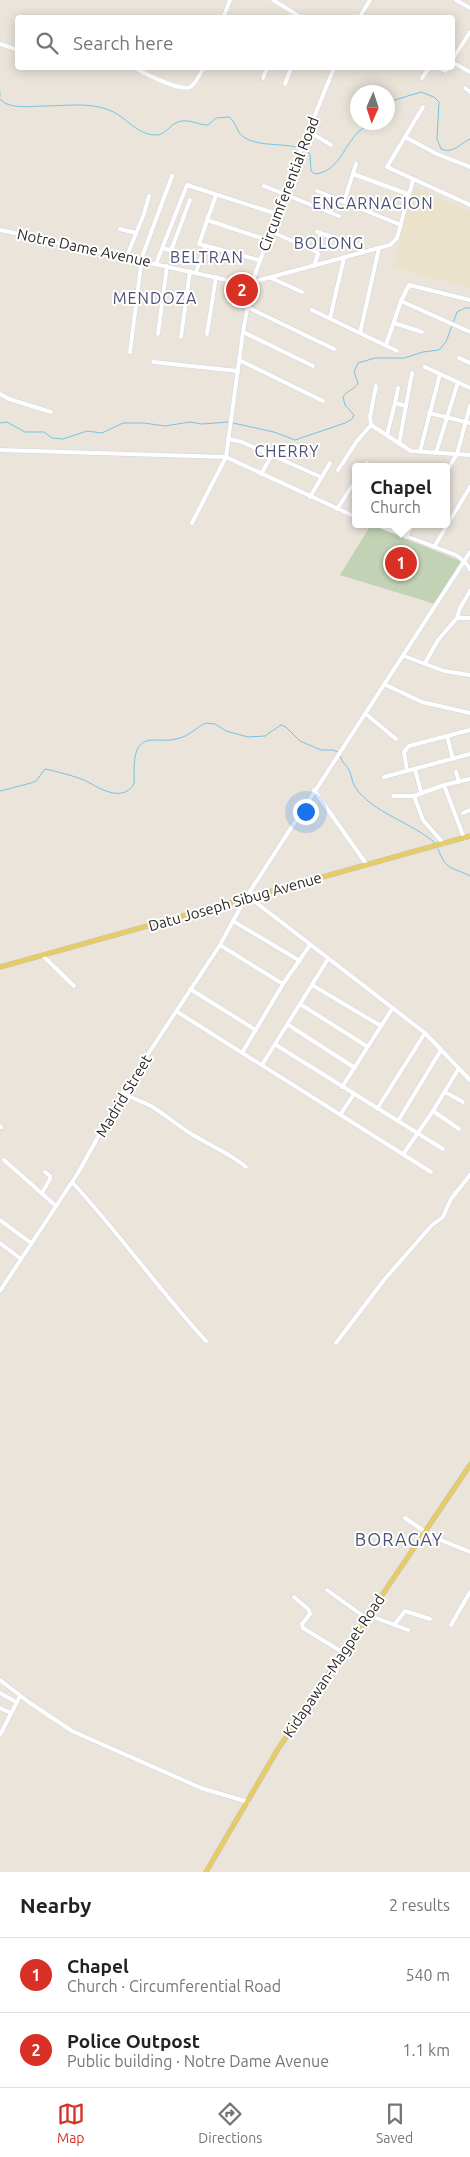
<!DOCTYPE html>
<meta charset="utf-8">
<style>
:root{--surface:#fff;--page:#f6f6f6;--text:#222;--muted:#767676;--line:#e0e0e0;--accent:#d93025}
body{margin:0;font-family:Ubuntu,sans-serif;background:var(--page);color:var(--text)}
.compass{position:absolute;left:350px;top:85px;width:45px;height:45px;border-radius:50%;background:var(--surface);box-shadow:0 2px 12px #0003;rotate:183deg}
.you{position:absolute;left:305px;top:811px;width:18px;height:18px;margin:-12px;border:4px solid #fff;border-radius:50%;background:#1a73e8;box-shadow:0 0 0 8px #1a73e833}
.badge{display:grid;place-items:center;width:32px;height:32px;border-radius:50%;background:var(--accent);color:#fff;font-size:16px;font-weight:700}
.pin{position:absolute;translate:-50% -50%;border:2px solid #fff;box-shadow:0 1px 5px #0006}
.popup{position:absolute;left:352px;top:463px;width:98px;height:65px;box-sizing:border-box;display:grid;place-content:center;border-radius:5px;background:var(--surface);filter:drop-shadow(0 1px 4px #0005);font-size:16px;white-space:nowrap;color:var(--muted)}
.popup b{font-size:19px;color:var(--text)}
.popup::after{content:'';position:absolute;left:50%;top:100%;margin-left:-10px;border:10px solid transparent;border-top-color:var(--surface)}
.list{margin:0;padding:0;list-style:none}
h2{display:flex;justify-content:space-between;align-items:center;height:65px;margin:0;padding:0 20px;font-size:21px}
h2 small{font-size:16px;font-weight:400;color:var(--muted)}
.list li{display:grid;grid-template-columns:32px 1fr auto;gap:15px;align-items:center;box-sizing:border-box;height:75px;padding:0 20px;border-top:1px solid var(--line)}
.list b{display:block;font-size:19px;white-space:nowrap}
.list p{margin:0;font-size:16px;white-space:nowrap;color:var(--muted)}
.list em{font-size:16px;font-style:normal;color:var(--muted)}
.icon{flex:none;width:28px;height:28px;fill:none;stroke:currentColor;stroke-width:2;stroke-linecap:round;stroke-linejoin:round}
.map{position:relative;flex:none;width:470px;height:1872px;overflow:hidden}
.search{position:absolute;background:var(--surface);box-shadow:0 2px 12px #0003;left:15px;right:15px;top:15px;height:55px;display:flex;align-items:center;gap:12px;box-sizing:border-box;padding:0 18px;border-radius:5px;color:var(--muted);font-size:19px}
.sheet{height:215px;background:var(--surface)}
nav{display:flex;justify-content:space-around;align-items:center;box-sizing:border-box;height:70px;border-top:1px solid var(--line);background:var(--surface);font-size:14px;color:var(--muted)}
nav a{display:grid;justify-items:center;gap:2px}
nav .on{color:var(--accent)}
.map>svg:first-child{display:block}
.education{fill:#ebe2cc}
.cemetery{fill:#c2d2b4}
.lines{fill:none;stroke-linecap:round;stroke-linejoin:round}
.stream{stroke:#76c3e5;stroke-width:1}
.minor-casing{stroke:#d1d3e0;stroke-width:5}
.major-casing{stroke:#c3c3c3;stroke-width:5.5}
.minor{stroke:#fff;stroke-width:4}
.major{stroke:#e5cc65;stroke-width:4.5}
.labels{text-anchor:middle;stroke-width:4;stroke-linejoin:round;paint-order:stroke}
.street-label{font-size:15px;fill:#292929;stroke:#fff}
.neighbourhood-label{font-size:16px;letter-spacing:1px;fill:#4d5276;stroke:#fff}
.quarter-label{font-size:18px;letter-spacing:1px;fill:#4d5276;stroke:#fff}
</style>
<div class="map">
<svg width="470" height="1872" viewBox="0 0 470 1872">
<rect width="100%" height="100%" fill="#eae4db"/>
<polygon class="education" points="413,186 470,211 470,288 394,267"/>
<polygon class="cemetery" points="371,525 461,561 435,604 340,575"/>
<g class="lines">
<g class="stream">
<polyline points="0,92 0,96"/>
<path d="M 0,99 C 9,110 31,106 44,106 C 65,106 89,102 109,110 C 126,116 136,135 156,135 C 166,135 169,125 178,122 C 189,118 197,125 208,125 L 216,118 L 229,117 C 237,123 236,133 245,138 C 264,149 296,140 310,154 L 311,171 L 315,174 C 337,171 341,153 353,138 C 358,131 365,127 371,122"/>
<path d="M 388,102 L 421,92 L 434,97 L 439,102 L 437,139 L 441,149 C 454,154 459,144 470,139"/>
<polyline points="0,423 7,422 25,432 44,432 52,438 63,439 87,431 102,433 123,423 144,423 165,426 190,422 202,424 228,422"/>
<path d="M 233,423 L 274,432 L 295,440 L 345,423 L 352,419 L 354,415 L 345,405 L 343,397 C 347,390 355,390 358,383 L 354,372 L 358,363 L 375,358 L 404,358 L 423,352 L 439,350 L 446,342 L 457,312 L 465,308 L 470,308"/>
<path d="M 340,756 C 342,763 347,765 350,772 C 352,777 352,782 355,787 C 371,812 413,823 435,843"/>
<path d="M 0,791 L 31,783 L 36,781 L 45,769 C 55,771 74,776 84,780 C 98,787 121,804 134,784 C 135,769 130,741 152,740 C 160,740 168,741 176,739 C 191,736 194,728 206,723 L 215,724 L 226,731 L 248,737 L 265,736 L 281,725 L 286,727 L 300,741 L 321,750 L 333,750 L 338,752"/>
<path d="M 438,849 C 447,872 451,866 470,876"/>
</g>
<g class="minor-casing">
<g id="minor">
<polyline points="273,0 302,18"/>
<polyline points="456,0 470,8"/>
<polyline points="223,18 230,0"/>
<polyline points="359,18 370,0"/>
<polyline points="0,44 18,50"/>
<polyline points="452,60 470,32"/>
<polyline points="452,62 470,72"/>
<path d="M 134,68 C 145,73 179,92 190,87 C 196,84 200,74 203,68"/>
<polyline points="439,68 445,71 448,68"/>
<polyline points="263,78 267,68"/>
<polyline points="422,78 429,68"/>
<polyline points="285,84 291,68"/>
<polyline points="465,88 470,92"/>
<polyline points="423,107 387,167 470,205"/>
<polyline points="308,131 331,145"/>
<polyline points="405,137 437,154 470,167"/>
<polyline points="353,174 408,194"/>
<polyline points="264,186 339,216"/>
<polyline points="317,191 401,225"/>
<polyline points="216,195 199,244 259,260"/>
<polyline points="344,202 356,164"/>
<polyline points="207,220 267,240"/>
<polyline points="120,229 136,233"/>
<polyline points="0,230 245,284 390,245 397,238 413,180"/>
<polyline points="270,231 317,252 318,254 314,266"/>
<polyline points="317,232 359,246 362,253"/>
<polyline points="163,248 169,250 172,248 190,200"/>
<polyline points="126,258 144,214 149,196"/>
<polyline points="156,264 187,185 277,214"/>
<polyline points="196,272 205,247"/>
<polyline points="271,278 302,292"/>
<polyline points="401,301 470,332"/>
<polyline points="247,307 334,349"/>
<polyline points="312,310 397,351"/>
<polyline points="330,318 344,258"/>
<polyline points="394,323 422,332"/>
<polyline points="243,332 313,366"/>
<polyline points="360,333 379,248"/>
<polyline points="158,334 167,266"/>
<polyline points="207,334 216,277"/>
<polyline points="181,337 190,271"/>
<polyline points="386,345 401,301 409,285 470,300"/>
<polyline points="130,352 142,257 172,176"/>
<polyline points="459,358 470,363"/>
<polyline points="239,360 323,401"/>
<polyline points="153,362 238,371"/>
<polyline points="425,367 470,388"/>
<polyline points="0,394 9,399 51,412"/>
<polyline points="395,403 398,388"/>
<polyline points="429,413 470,423"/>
<polyline points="371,425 411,451 470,455"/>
<polyline points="387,435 395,403 406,406"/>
<polyline points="228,439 242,442 321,477"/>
<polyline points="399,444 412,373"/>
<polyline points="0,450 226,457 356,517"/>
<polyline points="420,451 440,374"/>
<polyline points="436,453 458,382"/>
<polyline points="365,467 367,463"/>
<polyline points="338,470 357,441 371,425 370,417 376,386"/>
<polyline points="446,472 457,454 470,406"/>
<polyline points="261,474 272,455"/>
<polyline points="310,497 330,463"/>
<polyline points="337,509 356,480"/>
<polyline points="192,523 226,457 243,332 252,283 295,164 334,68"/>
<polyline points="375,524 456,555 464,561 470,569"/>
<polyline points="406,537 413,524"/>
<polyline points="434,547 470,487"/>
<polyline points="457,618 460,608 470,591"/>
<polyline points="404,656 444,671 470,675"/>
<polyline points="425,663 438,640 457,618 470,618"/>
<polyline points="386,685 422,702 470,713"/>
<polyline points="366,714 396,739"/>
<polyline points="447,736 453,759"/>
<polyline points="415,769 421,792"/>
<polyline points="407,771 404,752 409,746 470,730"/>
<polyline points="456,772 459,782"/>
<polyline points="384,777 470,754"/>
<polyline points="444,785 464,838"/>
<polyline points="314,790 367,865"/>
<polyline points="393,796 414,796 444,785 470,779"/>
<polyline points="414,796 423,820 444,844"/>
<polyline points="463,813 470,810"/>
<polyline points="250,898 425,1033 470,1080"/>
<polyline points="233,921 300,961"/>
<polyline points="220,945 283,984"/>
<polyline points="43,956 74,986"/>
<polyline points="312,985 381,1026"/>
<polyline points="190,989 256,1030"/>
<polyline points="300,1004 368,1047"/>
<polyline points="176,1011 431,1172"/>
<polyline points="287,1024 355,1068"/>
<polyline points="276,1045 443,1149"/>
<polyline points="242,1053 283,984 310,945"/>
<polyline points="262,1065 328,959"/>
<polyline points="342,1087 392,1009"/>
<path d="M 123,1092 C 132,1099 141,1101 151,1106 C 166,1115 178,1126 193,1135 C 211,1146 230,1153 246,1167"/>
<polyline points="445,1092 463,1102"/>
<polyline points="377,1109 425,1033"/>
<polyline points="433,1111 459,1129"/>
<polyline points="340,1115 354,1094"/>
<polyline points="398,1121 441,1050"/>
<polyline points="0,1126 1,1127"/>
<polyline points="404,1153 433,1111 459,1068"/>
<polyline points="4,1160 56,1206"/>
<path d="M 72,1182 C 119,1233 159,1290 206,1341"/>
<polyline points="42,1193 50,1179 50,1176 45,1172"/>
<polyline points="0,1220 31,1243"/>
<polyline points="0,1243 21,1259"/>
<polyline points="0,1291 78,1173 123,1092 220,945 245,899 470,552"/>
<polyline points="336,1343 384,1280 432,1225 443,1217 451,1199 470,1175"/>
<polyline points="405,1518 424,1531"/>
<polyline points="423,1533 470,1552"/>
<polyline points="327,1590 366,1618"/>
<polyline points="294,1597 309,1610 310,1614 302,1624 303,1628 342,1652"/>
<polyline points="368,1615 408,1630"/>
<polyline points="394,1625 405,1611 430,1619"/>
<polyline points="451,1625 470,1592"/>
<polyline points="0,1680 30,1703 72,1731 201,1788 248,1802"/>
<polyline points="0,1693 16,1702"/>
<polyline points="0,1708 11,1713"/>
<polyline points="0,1735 20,1696"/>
</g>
</g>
<g class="major-casing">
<g id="major">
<polyline points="0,967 470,836"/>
<polyline points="206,1872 278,1749 470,1465"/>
</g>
</g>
<use href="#minor" class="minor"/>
<use href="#major" class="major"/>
</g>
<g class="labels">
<g class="street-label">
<text transform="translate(289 184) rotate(-69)" y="5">Circumferential Road</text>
<text transform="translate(84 248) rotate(12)" y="5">Notre Dame Avenue</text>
<text transform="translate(235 902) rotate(-16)" y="5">Datu Joseph Sibug Avenue</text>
<text transform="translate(124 1096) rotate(-59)" y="5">Madrid Street</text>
<text transform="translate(334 1666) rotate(-56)" y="5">Kidapawan-Magpet Road</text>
</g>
<g class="neighbourhood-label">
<text x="373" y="209">ENCARNACION</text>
<text x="329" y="249">BOLONG</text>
<text x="207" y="263">BELTRAN</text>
<text x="155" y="304">MENDOZA</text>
<text x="287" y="457">CHERRY</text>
</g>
<g class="quarter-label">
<text x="399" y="1546">BORAGAY</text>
</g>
</g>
</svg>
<svg class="compass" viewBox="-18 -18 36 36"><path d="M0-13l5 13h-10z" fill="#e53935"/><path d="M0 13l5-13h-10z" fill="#767676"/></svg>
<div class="you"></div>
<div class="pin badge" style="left:401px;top:563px">1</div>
<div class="popup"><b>Chapel</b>Church</div>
<div class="pin badge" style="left:242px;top:290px">2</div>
<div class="search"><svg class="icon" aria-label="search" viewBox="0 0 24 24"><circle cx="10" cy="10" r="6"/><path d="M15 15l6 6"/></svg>Search here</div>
</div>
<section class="sheet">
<h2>Nearby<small>2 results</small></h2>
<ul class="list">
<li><span class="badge">1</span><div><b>Chapel</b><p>Church · Circumferential Road</p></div><em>540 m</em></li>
<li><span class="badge">2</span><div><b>Police Outpost</b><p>Public building · Notre Dame Avenue</p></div><em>1.1 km</em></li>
</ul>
</section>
<nav>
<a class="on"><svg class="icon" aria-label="map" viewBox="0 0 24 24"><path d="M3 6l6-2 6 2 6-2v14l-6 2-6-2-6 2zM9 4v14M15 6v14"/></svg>Map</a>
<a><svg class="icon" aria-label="directions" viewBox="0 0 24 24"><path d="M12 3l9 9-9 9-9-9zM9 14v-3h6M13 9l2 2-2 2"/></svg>Directions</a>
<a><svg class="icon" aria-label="saved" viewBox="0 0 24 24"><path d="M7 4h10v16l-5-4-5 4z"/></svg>Saved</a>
</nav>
